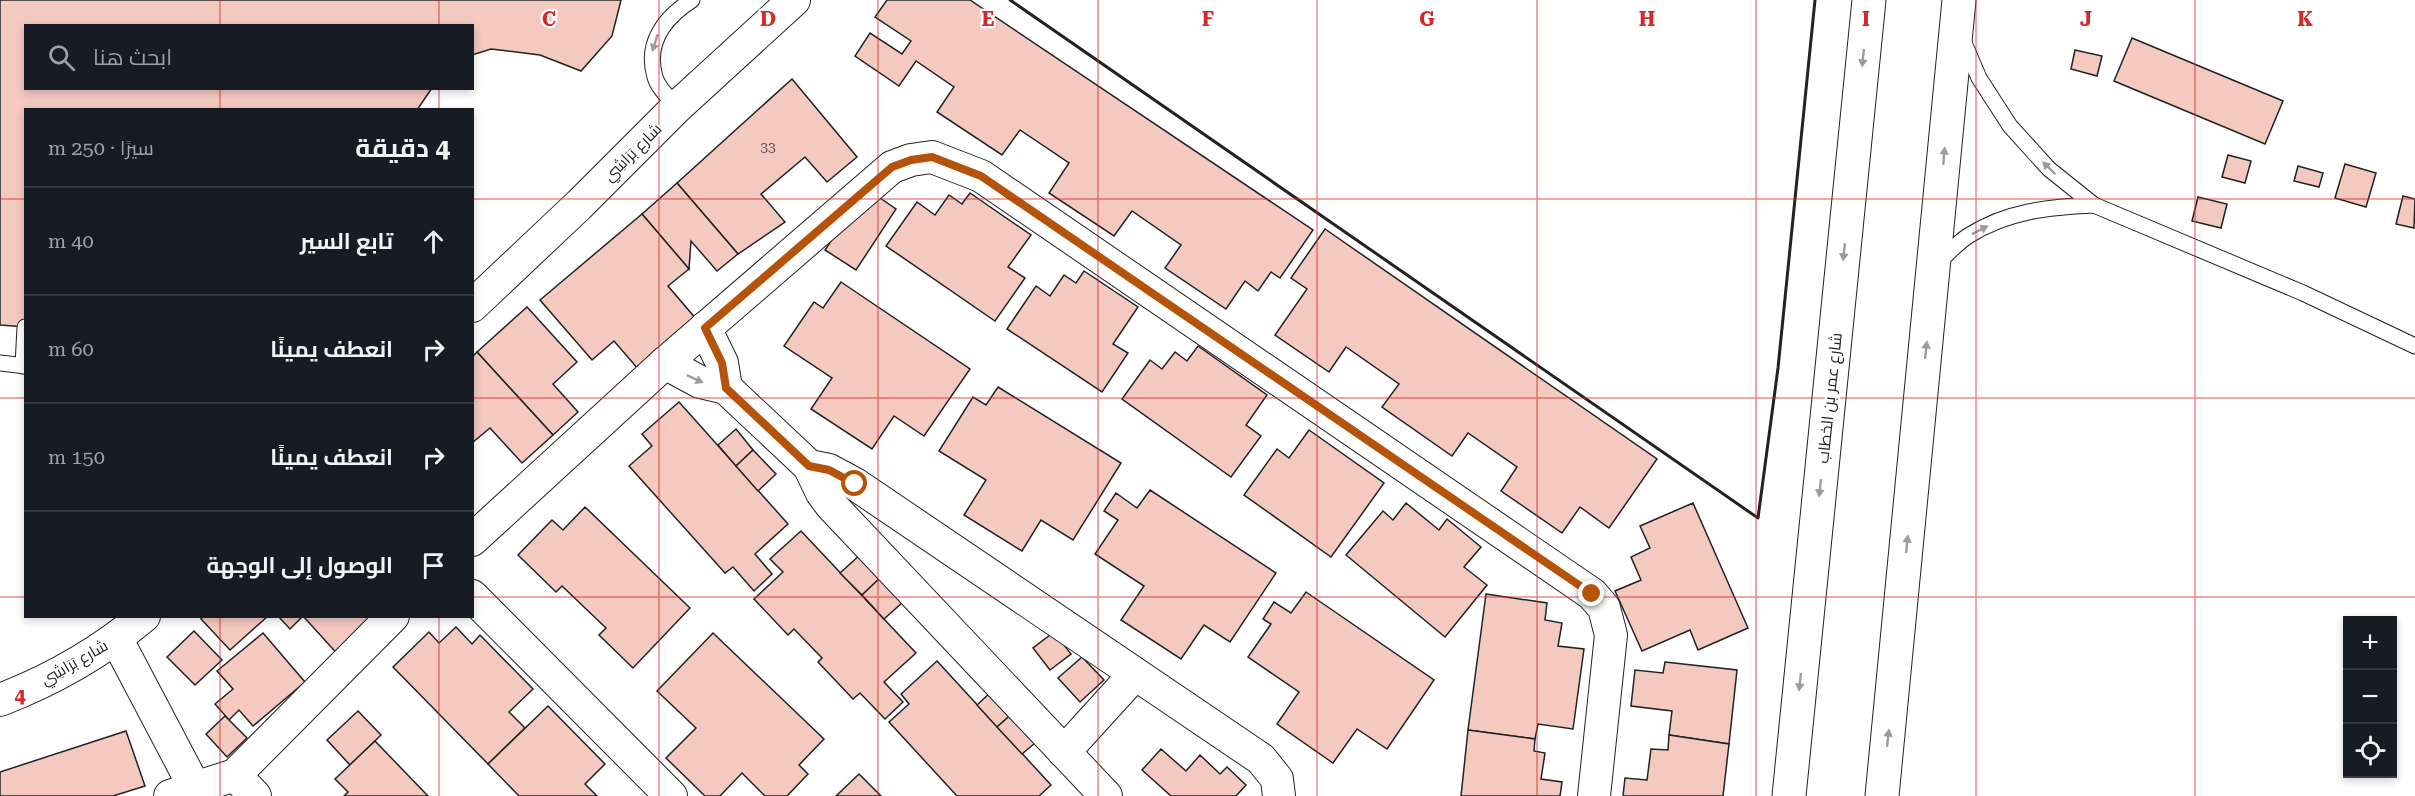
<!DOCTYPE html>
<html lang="ar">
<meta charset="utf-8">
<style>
:root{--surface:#171b24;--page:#242831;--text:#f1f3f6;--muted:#9ea1a6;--line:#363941}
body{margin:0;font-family:"Roboto Serif",Cairo,serif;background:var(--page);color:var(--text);direction:rtl}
.controls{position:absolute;right:18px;bottom:18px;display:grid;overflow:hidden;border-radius:0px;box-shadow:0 3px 9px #0003}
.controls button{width:54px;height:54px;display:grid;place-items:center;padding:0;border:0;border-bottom:2px solid var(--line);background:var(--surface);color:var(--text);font:30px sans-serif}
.stop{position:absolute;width:18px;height:18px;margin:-14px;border:4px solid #b45309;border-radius:50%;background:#fff}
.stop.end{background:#b45309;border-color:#fff;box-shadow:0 2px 6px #0008}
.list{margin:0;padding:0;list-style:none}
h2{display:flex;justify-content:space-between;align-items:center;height:78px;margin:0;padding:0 24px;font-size:26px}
h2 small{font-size:20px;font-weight:400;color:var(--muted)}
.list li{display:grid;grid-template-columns:39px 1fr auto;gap:18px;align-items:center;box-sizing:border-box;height:108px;padding:0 24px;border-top:2px solid var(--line)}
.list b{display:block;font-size:22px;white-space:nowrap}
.list em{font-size:20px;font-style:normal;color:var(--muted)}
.icon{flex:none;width:33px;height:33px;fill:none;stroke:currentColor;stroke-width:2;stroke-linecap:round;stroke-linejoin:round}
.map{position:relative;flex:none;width:2415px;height:796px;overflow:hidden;direction:ltr}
.search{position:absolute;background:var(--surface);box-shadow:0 3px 9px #0003;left:24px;top:24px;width:450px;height:66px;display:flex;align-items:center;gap:15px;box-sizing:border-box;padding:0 21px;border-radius:0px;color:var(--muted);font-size:22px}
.panel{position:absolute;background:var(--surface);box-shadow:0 3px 9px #0003;left:24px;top:108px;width:450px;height:510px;border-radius:0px;direction:rtl}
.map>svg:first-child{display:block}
.building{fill:#f3c9c0;stroke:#222;stroke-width:1.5}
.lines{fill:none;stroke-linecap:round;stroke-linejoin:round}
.service-casing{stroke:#222;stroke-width:17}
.minor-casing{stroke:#222;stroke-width:34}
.primary-casing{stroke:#222;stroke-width:35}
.service{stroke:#fff;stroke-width:15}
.minor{stroke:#fff;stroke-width:32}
.primary{stroke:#fff;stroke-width:33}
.wall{stroke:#222;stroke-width:3}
.oneway{fill:#9c9c9c}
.route{stroke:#b45309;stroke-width:8}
.grid{fill:none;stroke:#d62828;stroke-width:1.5;stroke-opacity:0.55}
.labels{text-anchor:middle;stroke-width:4.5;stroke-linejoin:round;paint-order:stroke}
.number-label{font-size:14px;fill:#564c4a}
.street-label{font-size:16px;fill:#222;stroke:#fff}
.grid-label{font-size:20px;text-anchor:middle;font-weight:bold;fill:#d62828;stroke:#fff;stroke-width:4.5;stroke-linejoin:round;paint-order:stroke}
</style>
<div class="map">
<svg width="2415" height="796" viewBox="0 0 2415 796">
<rect width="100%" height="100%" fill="#fff"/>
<g class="building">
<polygon points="0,0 621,0 612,36 581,71 540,55 491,49 472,55 472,26 26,26 26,88 432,88 417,110 26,110 26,327 0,325"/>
<polygon points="887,0 970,0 1313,230 1280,278 1271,272 1258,291 1245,281 1226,309 1165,268 1181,245 1132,211 1114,236 1049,193 1069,163 1020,130 1002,155 937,112 954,87 916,61 899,86 855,56 870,33 902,54 911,41 875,17"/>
<polygon points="2132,38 2283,101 2265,144 2114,81"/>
<polygon points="2075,50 2102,56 2097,76 2071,69"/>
<polygon points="792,79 857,157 827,182 805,157 761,194 785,222 738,254 677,183"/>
<polygon points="2228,155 2251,161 2245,183 2222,177"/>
<polygon points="2345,164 2376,173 2366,207 2335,198"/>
<polygon points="2298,166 2323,173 2319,187 2294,181"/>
<polygon points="677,183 738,254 717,271 691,241 689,269 642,214"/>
<polygon points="970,193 1031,235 1008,267 1025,278 995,321 886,246 917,202 935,215 949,195 962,204"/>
<polygon points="877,196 896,209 856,270 825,250 857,202 868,209"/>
<polygon points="2403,196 2415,199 2414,228 2396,224"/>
<polygon points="2198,197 2227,204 2221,228 2192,221"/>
<polygon points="642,214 689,269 668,286 697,320 639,370 614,341 592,360 540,300"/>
<polygon points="1325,229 1657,459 1609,528 1580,507 1562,533 1501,491 1517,467 1468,433 1452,456 1382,407 1399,384 1346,347 1329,372 1275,335 1307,289 1291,278"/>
<polygon points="1084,271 1138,307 1113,344 1128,353 1102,392 1007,329 1036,286 1050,296 1064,275 1076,283"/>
<polygon points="841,282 970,369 924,436 894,416 872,449 811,409 832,378 784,346 814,302 823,308"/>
<polygon points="527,307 577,362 553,384 578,412 553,435 477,352"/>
<polygon points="1198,346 1267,395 1246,425 1261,436 1231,477 1122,399 1150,360 1162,369 1175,352 1187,361"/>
<polygon points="477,352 553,435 522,463 490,428 472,443 472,357"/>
<polygon points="998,387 1121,463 1073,540 1041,520 1022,551 964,515 986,480 939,451 973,397 986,405"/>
<polygon points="679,402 788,524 755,554 772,574 754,591 733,567 725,573 629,466 652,446 642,434"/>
<polygon points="736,429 753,450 736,466 718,445"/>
<polygon points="1309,430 1384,483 1331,557 1244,495 1277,449 1289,458"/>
<polygon points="753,450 776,474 758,491 736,466"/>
<polygon points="1150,490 1276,573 1230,642 1204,625 1181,659 1121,620 1144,586 1095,554 1118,520 1104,511 1116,493 1137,508"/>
<polygon points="1406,503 1439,530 1447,519 1481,547 1464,567 1487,585 1445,637 1346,555 1383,511 1393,520"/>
<polygon points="1693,503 1748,628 1698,650 1690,630 1642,651 1615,591 1641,580 1631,557 1650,548 1640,526"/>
<polygon points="585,507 690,608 633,668 599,635 606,628 562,586 556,592 518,555 552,520 563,530"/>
<polygon points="801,531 916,653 884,682 903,702 885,719 860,693 853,699 818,662 822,658 794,629 788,635 754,599 783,572 770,559"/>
<polygon points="861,554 881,577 862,595 840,573"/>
<polygon points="881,577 903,602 884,619 862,595"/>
<polygon points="1306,592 1434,680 1387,749 1357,729 1333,763 1277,724 1299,692 1248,657 1271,624 1263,619 1274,602 1291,613"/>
<polygon points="1486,594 1547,603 1545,620 1562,623 1558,646 1584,649 1573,729 1538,724 1535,739 1468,730"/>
<polygon points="203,616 267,616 267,617 230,650 201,619"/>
<polygon points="278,616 303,616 290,629"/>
<polygon points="303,616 387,616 341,658"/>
<polygon points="456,627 472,644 480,635 533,689 509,712 525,728 488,764 393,667 429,632 439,643"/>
<polygon points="194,631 222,660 195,685 167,657"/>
<polygon points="1054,632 1071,654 1050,670 1033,648"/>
<polygon points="263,633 305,682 253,726 239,710 229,720 215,704 233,689 217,671"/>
<polygon points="713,633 824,739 799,765 808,774 787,796 765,796 742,773 720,796 705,796 666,758 696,728 657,691"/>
<polygon points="1082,657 1104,680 1080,702 1058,678"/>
<polygon points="937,661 1051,785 1039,796 957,796 889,722 909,704 901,694"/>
<polygon points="1665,662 1737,670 1729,744 1669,735 1672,711 1631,706 1635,670 1663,673"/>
<polygon points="993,690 1014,712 997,727 977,705"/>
<polygon points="548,706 605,764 585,784 597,796 519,796 488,764"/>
<polygon points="358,711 381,735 350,765 327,740"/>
<polygon points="1014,712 1041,738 1022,754 997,727"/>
<polygon points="225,716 247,738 227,757 206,734"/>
<polygon points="1468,730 1535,739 1534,751 1545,753 1541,779 1562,782 1560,796 1461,796"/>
<polygon points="126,731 145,786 113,796 0,796 0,772"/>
<polygon points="1669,735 1729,744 1723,796 1623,796 1625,778 1647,780 1651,749 1668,750"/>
<polygon points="375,741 428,796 344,796 348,792 335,779"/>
<polygon points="1161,749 1186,771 1200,755 1220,774 1227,767 1246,785 1236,796 1171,796 1142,770"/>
<polygon points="859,774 881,796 836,796"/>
</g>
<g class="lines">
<g class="service-casing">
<g id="service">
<polyline points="1962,38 1979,78 2010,126 2049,169 2094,205 2303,293 2415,346"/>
<path d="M 677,107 C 670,99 658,88 655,77 C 645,43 664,18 692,0"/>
<path d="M 1936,264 C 1947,255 1957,243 1968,236 C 2007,211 2049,207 2094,205"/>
<polyline points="0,363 26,366"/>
<polyline points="23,366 25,327"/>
</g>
</g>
<g class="minor-casing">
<g id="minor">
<polyline points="472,306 579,205 677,107 794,0"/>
<polyline points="705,328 722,363 726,388"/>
<polyline points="665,363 700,382 726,388 809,466 822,493 831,505 1106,796"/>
<polyline points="809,466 829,470 855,484 1261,759 1277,779 1279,796"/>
<polyline points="472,540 665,363 892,167 911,160 932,157 981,176 1592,594 1604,608 1611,635 1594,796"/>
<polyline points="472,596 671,796"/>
<polyline points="116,638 195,788"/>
<path d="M 0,700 C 52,680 101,652 144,616"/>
<polyline points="1064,752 1135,674"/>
<polyline points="235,775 255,796"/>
<polyline points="170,796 235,775 393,616"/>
</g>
</g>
<g class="primary-casing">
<g id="primary">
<polyline points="1789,796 1869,0"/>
<polyline points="1882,796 1959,0"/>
</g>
</g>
<use href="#service" class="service"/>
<use href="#minor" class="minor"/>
<use href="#primary" class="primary"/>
<polyline class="wall" points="1010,0 1758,518 1778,368 1815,0"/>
</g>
<defs><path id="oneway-solid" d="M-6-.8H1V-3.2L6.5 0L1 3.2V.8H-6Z" transform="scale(1.5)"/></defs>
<g class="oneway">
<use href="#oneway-solid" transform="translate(655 43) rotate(107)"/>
<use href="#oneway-solid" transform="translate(1863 58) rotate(96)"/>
<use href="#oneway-solid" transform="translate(1944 156) rotate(-85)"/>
<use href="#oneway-solid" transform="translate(2049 168) rotate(-136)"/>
<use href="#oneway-solid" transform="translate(1980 230) rotate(-27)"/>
<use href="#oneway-solid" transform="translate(1844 252) rotate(96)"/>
<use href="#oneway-solid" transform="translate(1926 350) rotate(-84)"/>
<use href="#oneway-solid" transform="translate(695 379) rotate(25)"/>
<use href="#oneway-solid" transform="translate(1820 488) rotate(96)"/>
<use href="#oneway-solid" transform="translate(1907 544) rotate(-84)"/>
<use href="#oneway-solid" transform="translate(1800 682) rotate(96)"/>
<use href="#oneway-solid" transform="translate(1888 738) rotate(-84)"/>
</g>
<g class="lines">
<polyline class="route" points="855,484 829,470 809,466 726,388 722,363 705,328 892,167 911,160 932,157 981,176 1592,594"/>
</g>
<path class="grid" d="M 220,0 L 220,26M 439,0 L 439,26M 659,0 L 659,796M 878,0 L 878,796M 1098,0 L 1098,796M 1317,0 L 1317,796M 1537,0 L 1537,796M 1756,0 L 1756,796M 1976,0 L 1976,796M 2195,0 L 2195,796M 220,88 L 220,110M 439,88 L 439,110M 0,199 L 26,199M 472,199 L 2415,199M 0,398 L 26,398M 472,398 L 2415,398M 0,597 L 26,597M 472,597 L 2415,597M 220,616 L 220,796M 439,616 L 439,796"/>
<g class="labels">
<g class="number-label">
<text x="768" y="152">33</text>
</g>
<g class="street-label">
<text transform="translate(632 152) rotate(-45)" y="6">شارع بَرَاشِي</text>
<text transform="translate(1829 398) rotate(-84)" y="6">شارع عمر بن الخطاب</text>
<text transform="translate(74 662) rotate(-30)" y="6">شارع بَرَاشِي</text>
</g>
</g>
<g class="grid-label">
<text x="549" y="26">C</text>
<text x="768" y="26">D</text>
<text x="988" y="26">E</text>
<text x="1208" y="26">F</text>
<text x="1427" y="26">G</text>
<text x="1647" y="26">H</text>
<text x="1866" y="26">I</text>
<text x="2086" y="26">J</text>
<text x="2305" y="26">K</text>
<text x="20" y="703">4</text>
</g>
</svg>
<div class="controls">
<button>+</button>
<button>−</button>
<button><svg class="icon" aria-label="locate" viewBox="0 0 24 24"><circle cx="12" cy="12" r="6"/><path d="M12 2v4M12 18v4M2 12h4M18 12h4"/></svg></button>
</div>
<div class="stop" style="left:855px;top:484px"></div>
<div class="stop end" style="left:1592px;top:594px"></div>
<div class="search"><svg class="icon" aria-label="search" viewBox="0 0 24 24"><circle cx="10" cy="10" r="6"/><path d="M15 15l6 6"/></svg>ابحث هنا</div>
<section class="panel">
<h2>4 دقيقة<small>سيرًا · 250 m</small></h2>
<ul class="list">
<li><svg class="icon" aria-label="ahead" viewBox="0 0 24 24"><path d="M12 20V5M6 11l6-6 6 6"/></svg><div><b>تابع السير</b></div><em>40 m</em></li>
<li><svg class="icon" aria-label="right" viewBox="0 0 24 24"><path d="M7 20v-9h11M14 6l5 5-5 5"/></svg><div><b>انعطف يمينًا</b></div><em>60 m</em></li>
<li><svg class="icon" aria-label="right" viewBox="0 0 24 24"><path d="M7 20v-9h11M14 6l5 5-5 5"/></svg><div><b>انعطف يمينًا</b></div><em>150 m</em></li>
<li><svg class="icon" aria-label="arrive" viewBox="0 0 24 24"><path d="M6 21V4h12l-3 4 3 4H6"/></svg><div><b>الوصول إلى الوجهة</b></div></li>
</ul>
</section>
</div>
